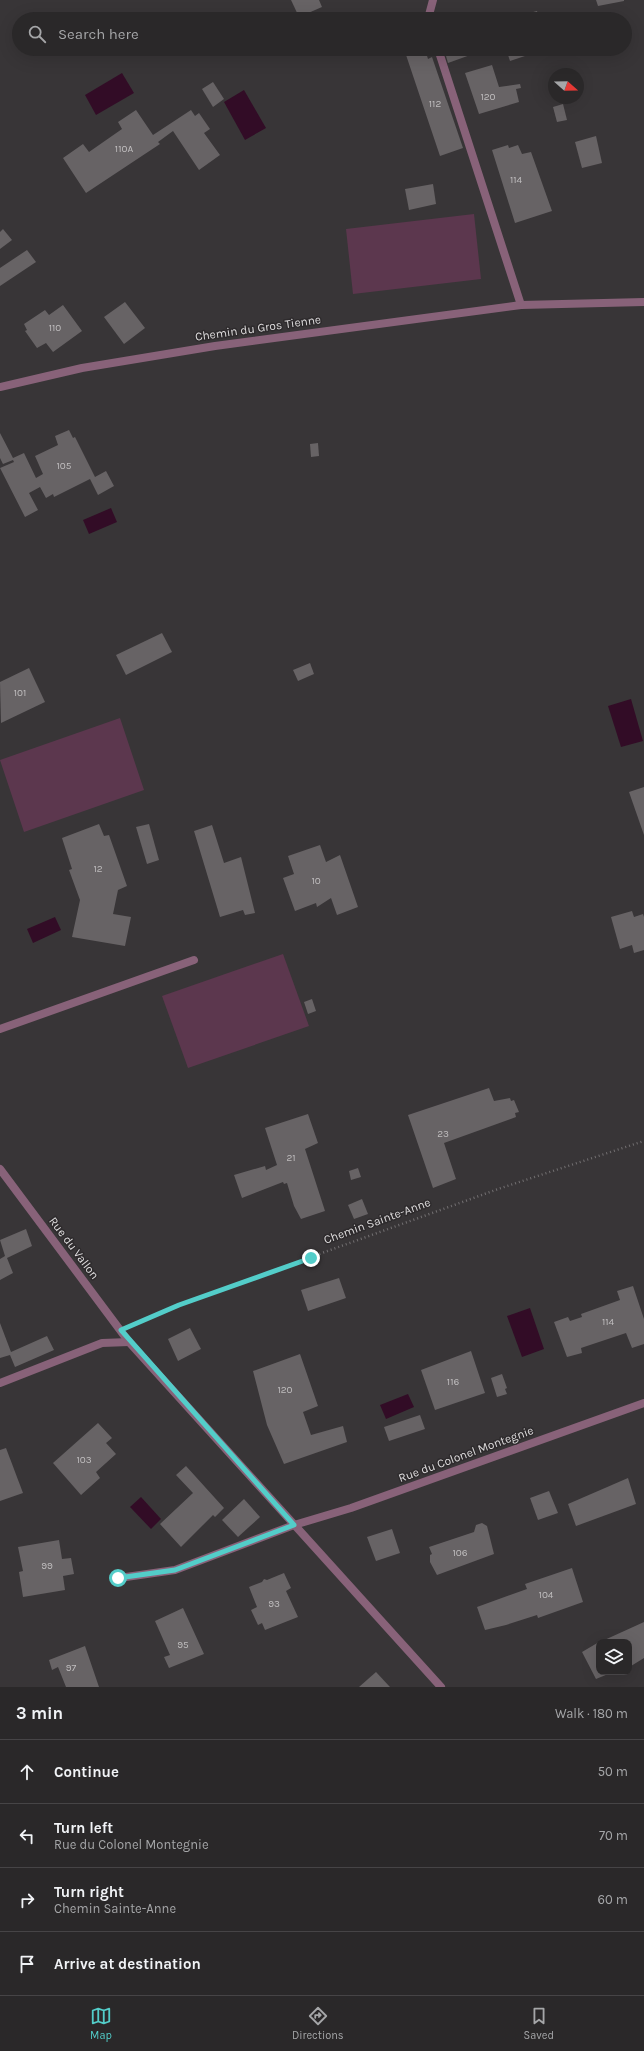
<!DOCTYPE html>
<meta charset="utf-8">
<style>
:root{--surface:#2a2829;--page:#323031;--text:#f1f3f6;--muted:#a5a6a8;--line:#464446;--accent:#53cdc9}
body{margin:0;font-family:Karla,sans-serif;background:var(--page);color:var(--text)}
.controls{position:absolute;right:12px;bottom:12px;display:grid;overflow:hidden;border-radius:8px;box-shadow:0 4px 16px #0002}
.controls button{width:36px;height:36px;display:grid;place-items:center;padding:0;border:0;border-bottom:1px solid var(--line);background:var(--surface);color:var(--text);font:20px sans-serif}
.compass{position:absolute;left:548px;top:68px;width:36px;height:36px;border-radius:50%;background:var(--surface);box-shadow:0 4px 16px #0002;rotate:110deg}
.stop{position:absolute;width:12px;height:12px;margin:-9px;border:3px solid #53cdc9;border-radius:50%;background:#fff}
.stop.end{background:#53cdc9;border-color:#fff;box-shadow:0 1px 4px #0008}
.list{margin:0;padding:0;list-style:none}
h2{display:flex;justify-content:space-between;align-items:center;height:52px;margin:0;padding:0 16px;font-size:17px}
h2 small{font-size:13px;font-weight:400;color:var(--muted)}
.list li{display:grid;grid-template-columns:26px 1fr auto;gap:12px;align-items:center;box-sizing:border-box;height:64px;padding:0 16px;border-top:1px solid var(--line)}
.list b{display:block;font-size:15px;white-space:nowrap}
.list p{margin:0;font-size:13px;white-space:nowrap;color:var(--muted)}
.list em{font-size:13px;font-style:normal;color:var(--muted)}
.icon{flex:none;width:22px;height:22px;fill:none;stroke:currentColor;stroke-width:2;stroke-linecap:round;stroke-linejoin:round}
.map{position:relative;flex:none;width:644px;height:1687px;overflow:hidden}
.search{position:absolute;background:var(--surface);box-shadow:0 4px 16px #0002;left:12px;right:12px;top:12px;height:44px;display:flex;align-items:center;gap:10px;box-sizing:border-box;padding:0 14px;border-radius:22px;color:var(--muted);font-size:15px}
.sheet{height:308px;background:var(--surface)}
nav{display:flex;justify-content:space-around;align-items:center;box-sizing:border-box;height:56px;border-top:1px solid var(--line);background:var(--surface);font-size:11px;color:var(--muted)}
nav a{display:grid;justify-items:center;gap:2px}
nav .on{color:var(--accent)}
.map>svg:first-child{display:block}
.green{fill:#5c374e}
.water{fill:#320c26}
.building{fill:#676365}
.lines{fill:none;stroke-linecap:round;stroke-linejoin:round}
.path{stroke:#737072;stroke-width:2.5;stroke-dasharray:1 3;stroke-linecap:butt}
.lane{stroke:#886279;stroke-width:8}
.street{stroke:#886279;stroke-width:8}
.route{stroke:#53cdc9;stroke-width:5}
.labels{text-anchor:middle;stroke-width:3;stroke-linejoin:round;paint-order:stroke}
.number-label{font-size:10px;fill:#c0bebf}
.street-label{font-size:12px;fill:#dedcdd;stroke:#2e2b2d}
</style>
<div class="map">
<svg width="644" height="1687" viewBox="0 0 644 1687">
<rect width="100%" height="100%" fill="#383537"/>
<g class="green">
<polygon points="474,214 481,279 353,294 346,229"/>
<polygon points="120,718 144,790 24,832 0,760"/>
<polygon points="283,954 309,1026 188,1068 162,996"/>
</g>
<g class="water">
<polygon points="122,73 134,93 96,115 85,95"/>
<polygon points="244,90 266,128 245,140 224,102"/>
<polygon points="111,508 117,522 89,534 83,520"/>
<polygon points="631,699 643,741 621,747 608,706"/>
<polygon points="55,917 61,930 33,943 27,929"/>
<polygon points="530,1308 544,1349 522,1357 507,1316"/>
<polygon points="408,1394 414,1407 386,1419 380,1405"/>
<polygon points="141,1497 161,1519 151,1529 130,1507"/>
</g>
<g class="building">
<polygon points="291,0 319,0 322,7 299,17"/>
<polygon points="596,0 624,0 624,1 598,6"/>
<polygon points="537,11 539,17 531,19 506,19"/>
<polygon points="404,49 425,49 428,59 432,57 463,148 440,156"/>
<polygon points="444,49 487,49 448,63"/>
<polygon points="506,49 533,49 534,53 510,61"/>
<polygon points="492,65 499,87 520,84 521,88 516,89 519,102 479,114 465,73"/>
<polygon points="213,82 224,99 213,107 202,89"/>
<polygon points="563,104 567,120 557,122 553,107"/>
<polygon points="136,110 153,135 191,110 195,116 199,113 210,129 204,133 220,155 199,170 173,131 158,142 160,144 86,193 63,158 83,144 89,152 122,129 118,122"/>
<polygon points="596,136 602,163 582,168 575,142"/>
<polygon points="508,145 509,148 518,145 522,154 531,152 552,211 515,223 492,150"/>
<polygon points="433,184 436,204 409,210 405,189"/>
<polygon points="3,229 12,240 0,249 0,232"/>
<polygon points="27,250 36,262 0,286 0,268"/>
<polygon points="125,302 145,328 124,344 104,317"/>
<polygon points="63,305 82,331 53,352 46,343 37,348 25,331 27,330 24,324 45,310 49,315"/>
<polygon points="69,430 73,438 75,437 95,477 106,471 114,486 98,495 90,479 54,497 53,494 46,498 40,487 29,493 38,510 25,517 0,468 14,462 13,460 3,464 0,458 0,433 13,458 24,453 36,478 43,474 35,456 58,445 55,436"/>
<polygon points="318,443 319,456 311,457 310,444"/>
<polygon points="162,633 172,652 126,675 116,655"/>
<polygon points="310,663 314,674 298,681 293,670"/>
<polygon points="29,668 45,702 1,723 0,682"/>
<polygon points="644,787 644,835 629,792"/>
<polygon points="99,824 104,836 109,835 127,886 118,890 113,914 131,917 125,946 72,937 80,900 69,870 72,869 62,838"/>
<polygon points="149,824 159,860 147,864 136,827"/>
<polygon points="212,825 224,863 241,857 255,913 245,915 243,910 220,917 194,831"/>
<polygon points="320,845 326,862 340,855 358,907 337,915 331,898 317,907 316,903 295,911 283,878 294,874 288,856"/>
<polygon points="632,911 634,917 643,914 644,917 644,950 634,953 632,945 620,949 611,917"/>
<polygon points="312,999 316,1011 308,1014 304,1002"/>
<polygon points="489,1088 494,1101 510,1098 511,1101 514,1100 519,1112 515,1113 516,1117 444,1143 456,1179 433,1188 408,1115"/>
<polygon points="308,1114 318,1143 305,1149 325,1211 301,1219 294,1206 287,1183 284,1184 283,1182 242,1198 234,1175 265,1166 266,1170 277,1165 265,1128"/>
<polygon points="358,1168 361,1177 351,1180 349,1171"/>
<polygon points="362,1199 368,1214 354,1219 348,1205"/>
<polygon points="26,1229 32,1246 7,1258 13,1273 0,1280 0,1259 5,1256 0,1240"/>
<polygon points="339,1278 346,1298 308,1311 301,1290"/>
<polygon points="633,1286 644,1319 644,1344 632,1348 626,1333 581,1348 582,1353 567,1357 554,1322 568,1317 570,1321 582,1317 581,1314 620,1300 617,1291"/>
<polygon points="0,1323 11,1352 47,1336 54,1350 15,1367 10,1355 0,1358"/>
<polygon points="190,1328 201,1349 178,1361 168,1339"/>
<polygon points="471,1351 485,1393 435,1410 421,1370"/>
<polygon points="300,1354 318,1406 303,1412 311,1435 343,1426 347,1442 284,1464 267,1425 253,1371"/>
<polygon points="502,1374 507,1388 505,1389 507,1394 497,1397 491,1378"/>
<polygon points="420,1415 425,1429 389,1441 384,1427"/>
<polygon points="98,1423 112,1438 106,1443 116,1454 96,1472 100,1478 81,1495 53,1463"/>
<polygon points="6,1448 23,1493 0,1501 0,1450"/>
<polygon points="186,1466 224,1508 215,1517 213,1515 181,1547 160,1524 193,1493 176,1475"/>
<polygon points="628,1478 636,1504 576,1526 568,1504"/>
<polygon points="549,1491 558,1513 538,1520 530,1498"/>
<polygon points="244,1499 260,1517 238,1537 222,1520"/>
<polygon points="482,1523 487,1526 494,1554 437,1575 430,1562 430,1555 432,1554 429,1547 474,1532 476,1525"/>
<polygon points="392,1529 400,1553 376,1561 367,1537"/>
<polygon points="59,1540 62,1559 71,1558 74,1574 63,1576 65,1590 23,1597 19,1572 23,1571 18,1547"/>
<polygon points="572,1568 583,1602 538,1618 537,1615 506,1625 485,1630 477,1607 527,1589 525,1584"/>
<polygon points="284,1573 291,1588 286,1591 298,1617 265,1630 262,1623 258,1625 251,1610 257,1607 249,1587 262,1582 264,1579 267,1580"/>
<polygon points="183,1608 204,1654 169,1668 164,1657 170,1655 155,1621"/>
<polygon points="644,1622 644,1658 631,1666 629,1666 629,1642 600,1642"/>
<polygon points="599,1642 599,1672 613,1672 596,1679 582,1652"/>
<polygon points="85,1646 99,1687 66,1687 58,1667 52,1670 49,1660"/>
<polygon points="376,1672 390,1687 359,1687"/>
</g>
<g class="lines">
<polyline class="path" points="136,1323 179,1305 501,1188 644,1141"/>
<g class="lane">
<polyline points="0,1029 194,960"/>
<polyline points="119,1578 175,1570 294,1525"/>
</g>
<g class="street">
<polyline points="430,19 429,15 433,0"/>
<polyline points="438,49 521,305"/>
<polyline points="0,387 82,368 215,346 521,305 644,302"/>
<polyline points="0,1169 129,1342 441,1687"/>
<polyline points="0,1383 102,1343 129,1342"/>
<polyline points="294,1525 351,1508 644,1403"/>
</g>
</g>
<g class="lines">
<polyline class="route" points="118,1578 175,1570 294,1525 121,1330 179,1305 311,1258"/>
</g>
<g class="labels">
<g class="number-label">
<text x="488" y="100">120</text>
<text x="435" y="107">112</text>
<text x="124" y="152">110A</text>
<text x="516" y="183">114</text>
<text x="55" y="331">110</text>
<text x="64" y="469">105</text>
<text x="20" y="696">101</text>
<text x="98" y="872">12</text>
<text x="316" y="884">10</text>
<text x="443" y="1137">23</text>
<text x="291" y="1161">21</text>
<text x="608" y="1325">114</text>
<text x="453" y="1385">116</text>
<text x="285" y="1393">120</text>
<text x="84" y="1463">103</text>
<text x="460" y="1556">106</text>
<text x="47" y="1569">99</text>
<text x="546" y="1598">104</text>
<text x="274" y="1607">93</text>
<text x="183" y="1648">95</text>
<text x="71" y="1671">97</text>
</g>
<g class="street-label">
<text transform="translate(258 328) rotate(-8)" y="4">Chemin du Gros Tienne</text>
<text transform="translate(377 1221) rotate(-20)" y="4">Chemin Sainte-Anne</text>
<text transform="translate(74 1248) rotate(53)" y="4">Rue du Vallon</text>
<text transform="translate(466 1454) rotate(-20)" y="4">Rue du Colonel Montegnie</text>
</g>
</g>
</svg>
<div class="controls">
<button><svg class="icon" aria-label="layers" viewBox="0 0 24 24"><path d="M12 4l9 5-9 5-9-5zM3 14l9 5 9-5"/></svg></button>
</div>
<svg class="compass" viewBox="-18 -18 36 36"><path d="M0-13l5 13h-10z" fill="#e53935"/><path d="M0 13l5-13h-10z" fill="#a5a6a8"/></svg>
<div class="stop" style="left:118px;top:1578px"></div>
<div class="stop end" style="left:311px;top:1258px"></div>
<div class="search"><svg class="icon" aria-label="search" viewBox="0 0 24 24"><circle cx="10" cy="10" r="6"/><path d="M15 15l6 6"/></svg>Search here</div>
</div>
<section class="sheet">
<h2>3 min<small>Walk · 180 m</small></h2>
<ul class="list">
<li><svg class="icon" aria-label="ahead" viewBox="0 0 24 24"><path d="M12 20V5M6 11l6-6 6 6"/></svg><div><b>Continue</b></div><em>50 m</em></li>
<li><svg class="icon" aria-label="left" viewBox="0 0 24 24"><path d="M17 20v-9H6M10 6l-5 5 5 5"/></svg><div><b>Turn left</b><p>Rue du Colonel Montegnie</p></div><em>70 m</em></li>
<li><svg class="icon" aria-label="right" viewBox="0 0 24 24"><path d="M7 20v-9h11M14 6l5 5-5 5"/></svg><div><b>Turn right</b><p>Chemin Sainte-Anne</p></div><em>60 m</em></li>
<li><svg class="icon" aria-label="arrive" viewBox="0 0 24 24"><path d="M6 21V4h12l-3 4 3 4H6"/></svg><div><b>Arrive at destination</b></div></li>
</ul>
</section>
<nav>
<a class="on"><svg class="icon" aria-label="map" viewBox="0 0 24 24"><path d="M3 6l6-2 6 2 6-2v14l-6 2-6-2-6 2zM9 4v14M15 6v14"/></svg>Map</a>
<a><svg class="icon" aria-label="directions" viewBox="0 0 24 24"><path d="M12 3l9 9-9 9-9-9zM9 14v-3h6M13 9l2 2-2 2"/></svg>Directions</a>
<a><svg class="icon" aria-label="saved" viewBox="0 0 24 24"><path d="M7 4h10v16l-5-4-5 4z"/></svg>Saved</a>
</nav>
